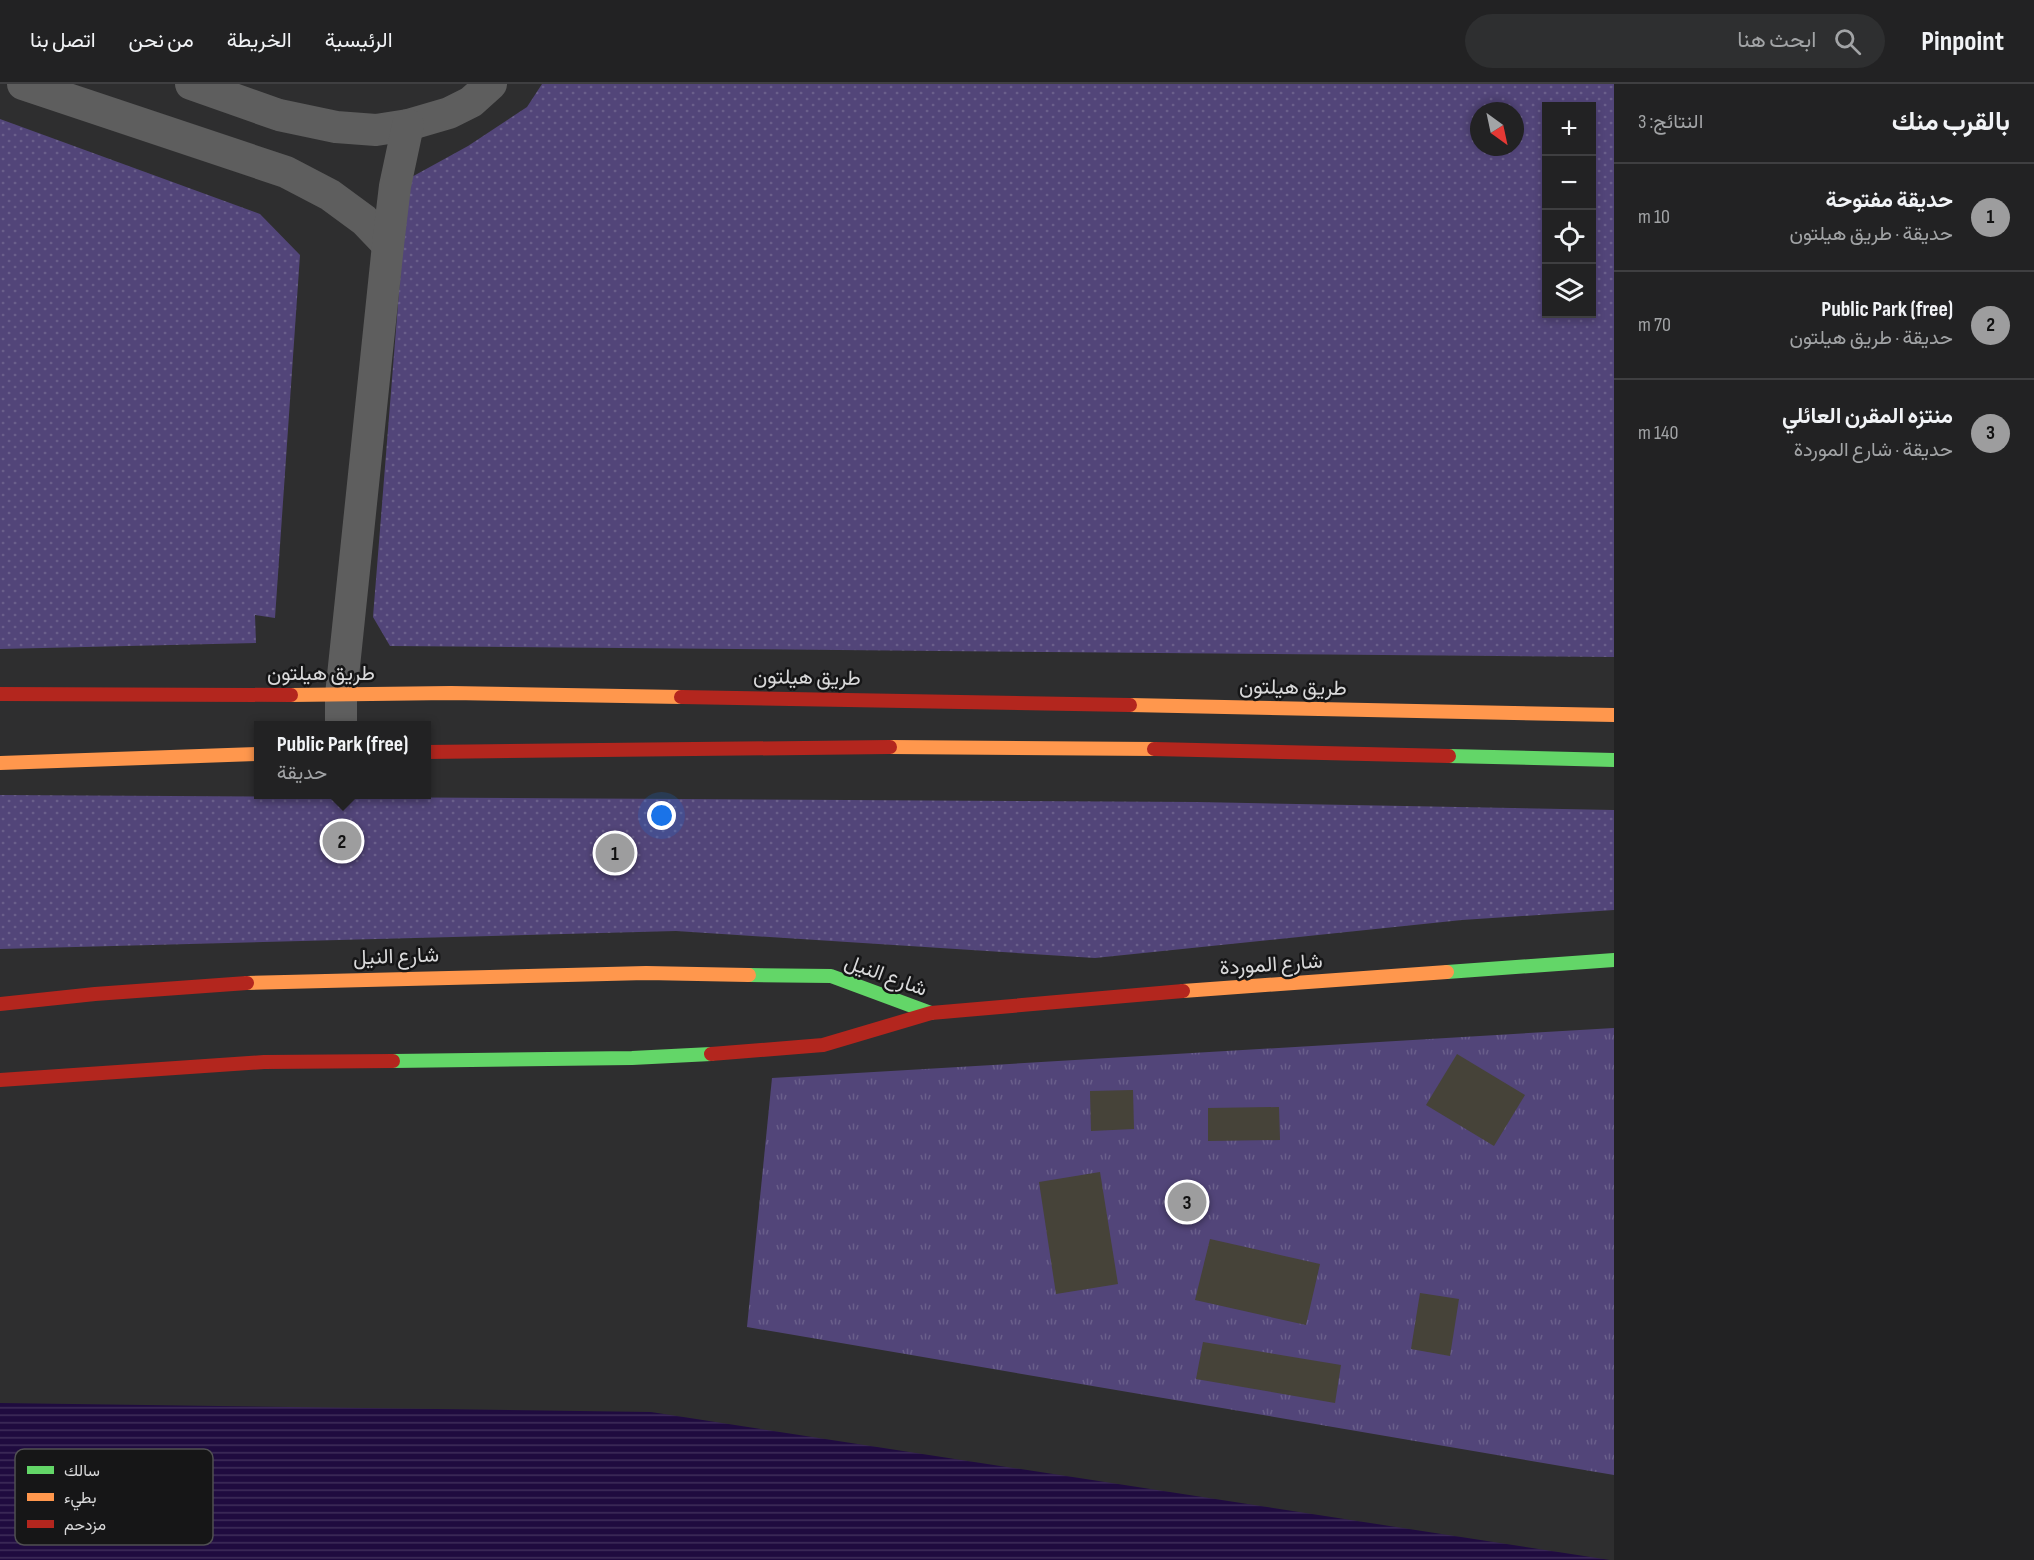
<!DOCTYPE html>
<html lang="ar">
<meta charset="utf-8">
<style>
:root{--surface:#222223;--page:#2e2f30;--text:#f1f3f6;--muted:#a2a4a6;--line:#3f3f41;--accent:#9d9d9e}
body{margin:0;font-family:"Sofia Sans Condensed",Vazirmatn,sans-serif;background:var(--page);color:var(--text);direction:rtl}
.controls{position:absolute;right:18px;top:18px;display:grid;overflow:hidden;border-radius:0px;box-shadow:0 3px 9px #0003}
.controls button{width:54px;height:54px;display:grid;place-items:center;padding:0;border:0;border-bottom:2px solid var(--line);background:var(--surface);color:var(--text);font:30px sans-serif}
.compass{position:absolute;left:1470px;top:18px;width:54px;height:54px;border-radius:50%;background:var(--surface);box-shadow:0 3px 9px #0003;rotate:147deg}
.you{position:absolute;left:662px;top:732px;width:21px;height:21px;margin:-15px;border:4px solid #fff;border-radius:50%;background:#1a73e8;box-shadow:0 0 0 9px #1a73e833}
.badge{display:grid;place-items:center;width:39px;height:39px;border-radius:50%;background:var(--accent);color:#111;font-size:20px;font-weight:700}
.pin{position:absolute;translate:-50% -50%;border:3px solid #fff;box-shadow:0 2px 6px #0006}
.popup{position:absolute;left:254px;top:637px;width:177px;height:78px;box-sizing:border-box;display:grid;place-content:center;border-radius:0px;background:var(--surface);filter:drop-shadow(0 2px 4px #0005);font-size:20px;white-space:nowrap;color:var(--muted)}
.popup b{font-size:22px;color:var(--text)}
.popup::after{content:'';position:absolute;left:50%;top:100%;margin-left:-12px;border:12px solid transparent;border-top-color:var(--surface)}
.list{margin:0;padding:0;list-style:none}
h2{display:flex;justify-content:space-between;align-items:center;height:78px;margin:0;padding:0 24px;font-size:26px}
h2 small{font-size:20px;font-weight:400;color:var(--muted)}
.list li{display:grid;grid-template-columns:39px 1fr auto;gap:18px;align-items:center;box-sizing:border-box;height:108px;padding:0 24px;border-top:2px solid var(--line)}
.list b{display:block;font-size:22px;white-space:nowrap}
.list p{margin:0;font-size:20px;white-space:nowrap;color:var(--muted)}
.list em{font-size:20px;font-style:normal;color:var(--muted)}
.icon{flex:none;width:33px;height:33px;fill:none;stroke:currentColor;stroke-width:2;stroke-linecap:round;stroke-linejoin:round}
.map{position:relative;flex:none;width:1614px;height:1476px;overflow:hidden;direction:ltr}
header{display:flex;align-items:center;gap:36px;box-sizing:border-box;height:84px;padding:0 30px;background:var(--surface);border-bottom:2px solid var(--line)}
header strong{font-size:28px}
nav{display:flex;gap:33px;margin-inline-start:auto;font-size:21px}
.search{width:420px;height:54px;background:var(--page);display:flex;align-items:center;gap:15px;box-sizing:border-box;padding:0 21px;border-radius:33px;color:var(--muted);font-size:22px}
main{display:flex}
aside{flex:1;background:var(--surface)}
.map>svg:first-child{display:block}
.grass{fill:url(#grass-dots);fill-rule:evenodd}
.park{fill:url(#park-tufts)}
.water{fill:url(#water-rules)}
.building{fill:#464339}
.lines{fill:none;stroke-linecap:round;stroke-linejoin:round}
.street{stroke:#5e5e5e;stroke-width:32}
.fast{stroke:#63d668;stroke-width:14}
.slow{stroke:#ff974d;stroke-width:14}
.jam{stroke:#b3261e;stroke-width:14}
.labels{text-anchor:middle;stroke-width:5;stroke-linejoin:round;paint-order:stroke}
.street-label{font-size:21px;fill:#d9d9da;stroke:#161617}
.key{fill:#161617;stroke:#505052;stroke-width:1.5}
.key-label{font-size:16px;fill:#d9d9da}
</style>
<header>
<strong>Pinpoint</strong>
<div class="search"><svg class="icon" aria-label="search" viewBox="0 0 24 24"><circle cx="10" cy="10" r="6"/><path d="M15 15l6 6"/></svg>ابحث هنا</div>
<nav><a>الرئيسية</a><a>الخريطة</a><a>من نحن</a><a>اتصل بنا</a></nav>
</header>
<main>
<aside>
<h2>بالقرب منك<small>النتائج: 3</small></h2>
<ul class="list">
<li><span class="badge">1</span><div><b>حديقة مفتوحة</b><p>حديقة · طريق هيلتون</p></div><em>10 m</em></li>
<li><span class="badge">2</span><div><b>Public Park (free)</b><p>حديقة · طريق هيلتون</p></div><em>70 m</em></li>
<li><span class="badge">3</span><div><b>منتزه المقرن العائلي</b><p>حديقة · شارع الموردة</p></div><em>140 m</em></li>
</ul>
</aside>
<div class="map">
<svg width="1614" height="1476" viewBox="0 0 1614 1476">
<defs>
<pattern id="grass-dots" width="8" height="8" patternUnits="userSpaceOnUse" patternTransform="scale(1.5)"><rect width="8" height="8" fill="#524579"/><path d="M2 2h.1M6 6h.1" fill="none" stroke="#6a5f8b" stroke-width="1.8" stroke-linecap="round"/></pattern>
<pattern id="park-tufts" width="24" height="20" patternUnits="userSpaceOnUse" patternTransform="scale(1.5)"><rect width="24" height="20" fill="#524579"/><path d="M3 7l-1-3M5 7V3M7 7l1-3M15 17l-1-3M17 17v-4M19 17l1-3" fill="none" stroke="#6a5f8b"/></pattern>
<pattern id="water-rules" width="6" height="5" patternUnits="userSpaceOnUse" patternTransform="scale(1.5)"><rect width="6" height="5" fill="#1f0b3f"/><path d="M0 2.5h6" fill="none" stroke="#3f2e5a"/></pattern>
</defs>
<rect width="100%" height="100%" fill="#2e2e2f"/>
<g class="grass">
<path d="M 542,0 L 1614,0 L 1614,573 L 390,562 L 373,533 L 408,95 L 468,62 L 527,23 ZM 1546,22 L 1592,22 L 1592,230 L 1546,230 ZM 1479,27 L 1515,27 L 1515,63 L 1479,63 Z"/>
<polygon points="0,35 260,130 300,171 275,534 255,531 256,559 0,565"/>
<polygon points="0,711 1198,718 1614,726 1614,826 1462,836 1095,874 676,847 0,865"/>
</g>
<polygon class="park" points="1614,944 1614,1391 747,1243 772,994"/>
<polygon class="water" points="0,1319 651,1328 1610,1476 0,1476"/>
<g class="building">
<polygon points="1457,970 1525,1011 1494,1062 1426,1021"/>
<polygon points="1133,1006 1134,1045 1091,1047 1090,1007"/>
<polygon points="1279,1023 1280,1056 1208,1057 1208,1024"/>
<polygon points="1100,1088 1118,1200 1056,1210 1039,1098"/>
<polygon points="1210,1155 1320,1180 1306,1241 1195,1216"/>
<polygon points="1420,1209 1459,1215 1450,1272 1411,1265"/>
<polygon points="1203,1258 1341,1281 1335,1319 1196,1295"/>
</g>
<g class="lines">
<g class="street">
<polyline points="23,0 286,88 330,111 364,136 388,161"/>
<polyline points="191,0 279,31 336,43 376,46 408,41 449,29 471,18 491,0"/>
<polyline points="341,642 341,611 388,161 395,102 408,41"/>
</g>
<g class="fast">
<polyline points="1449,672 1614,676"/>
<polyline points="1447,888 1614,876"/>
<polyline points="749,891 831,892 931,929"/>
<polyline points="393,977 632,974 711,970"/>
</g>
<g class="slow">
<polyline points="291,611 451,609 681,613"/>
<polyline points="1130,621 1614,631"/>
<polyline points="890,663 1154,665"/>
<polyline points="0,679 258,670"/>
<polyline points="247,899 646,889 749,891"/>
<polyline points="1183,907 1447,888"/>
</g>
<g class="jam">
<polyline points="0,610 291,611"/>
<polyline points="681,613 1130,621"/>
<polyline points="1154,665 1449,672"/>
<polyline points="426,668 890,663"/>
<polyline points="0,920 95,910 247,899"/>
<polyline points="711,970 823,961 931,929 1183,907"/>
<polyline points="0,996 264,978 393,977"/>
</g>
</g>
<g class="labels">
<g class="street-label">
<text x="321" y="596">طريق هيلتون</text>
<text transform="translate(807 593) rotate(1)" y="7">طريق هيلتون</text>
<text transform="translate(1293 603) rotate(1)" y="7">طريق هيلتون</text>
<text transform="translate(396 872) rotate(-2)" y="7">شارع النيل</text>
<text transform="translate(1271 880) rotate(-4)" y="7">شارع الموردة</text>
<text transform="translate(886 891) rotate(20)" y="7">شارع النيل</text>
</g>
</g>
<rect x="15" y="1365" width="198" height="96" rx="9" class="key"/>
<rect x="27" y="1382" width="27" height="8" fill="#63d668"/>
<rect x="27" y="1409" width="27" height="8" fill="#ff974d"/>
<rect x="27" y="1436" width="27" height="8" fill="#b3261e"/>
<g class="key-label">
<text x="64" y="1392">سالك</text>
<text x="64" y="1419">بطيء</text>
<text x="64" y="1446">مزدحم</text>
</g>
</svg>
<div class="controls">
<button>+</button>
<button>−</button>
<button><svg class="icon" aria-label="locate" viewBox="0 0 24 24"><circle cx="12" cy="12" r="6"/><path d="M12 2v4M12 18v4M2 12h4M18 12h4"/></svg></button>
<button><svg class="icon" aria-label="layers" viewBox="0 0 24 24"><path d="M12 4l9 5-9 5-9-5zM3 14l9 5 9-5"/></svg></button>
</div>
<svg class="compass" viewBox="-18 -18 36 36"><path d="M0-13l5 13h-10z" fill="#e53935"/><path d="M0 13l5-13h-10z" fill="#a2a4a6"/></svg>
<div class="you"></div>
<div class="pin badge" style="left:615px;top:769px">1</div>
<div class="pin badge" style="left:342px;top:757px">2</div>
<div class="popup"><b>Public Park (free)</b>حديقة</div>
<div class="pin badge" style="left:1187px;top:1118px">3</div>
</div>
</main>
